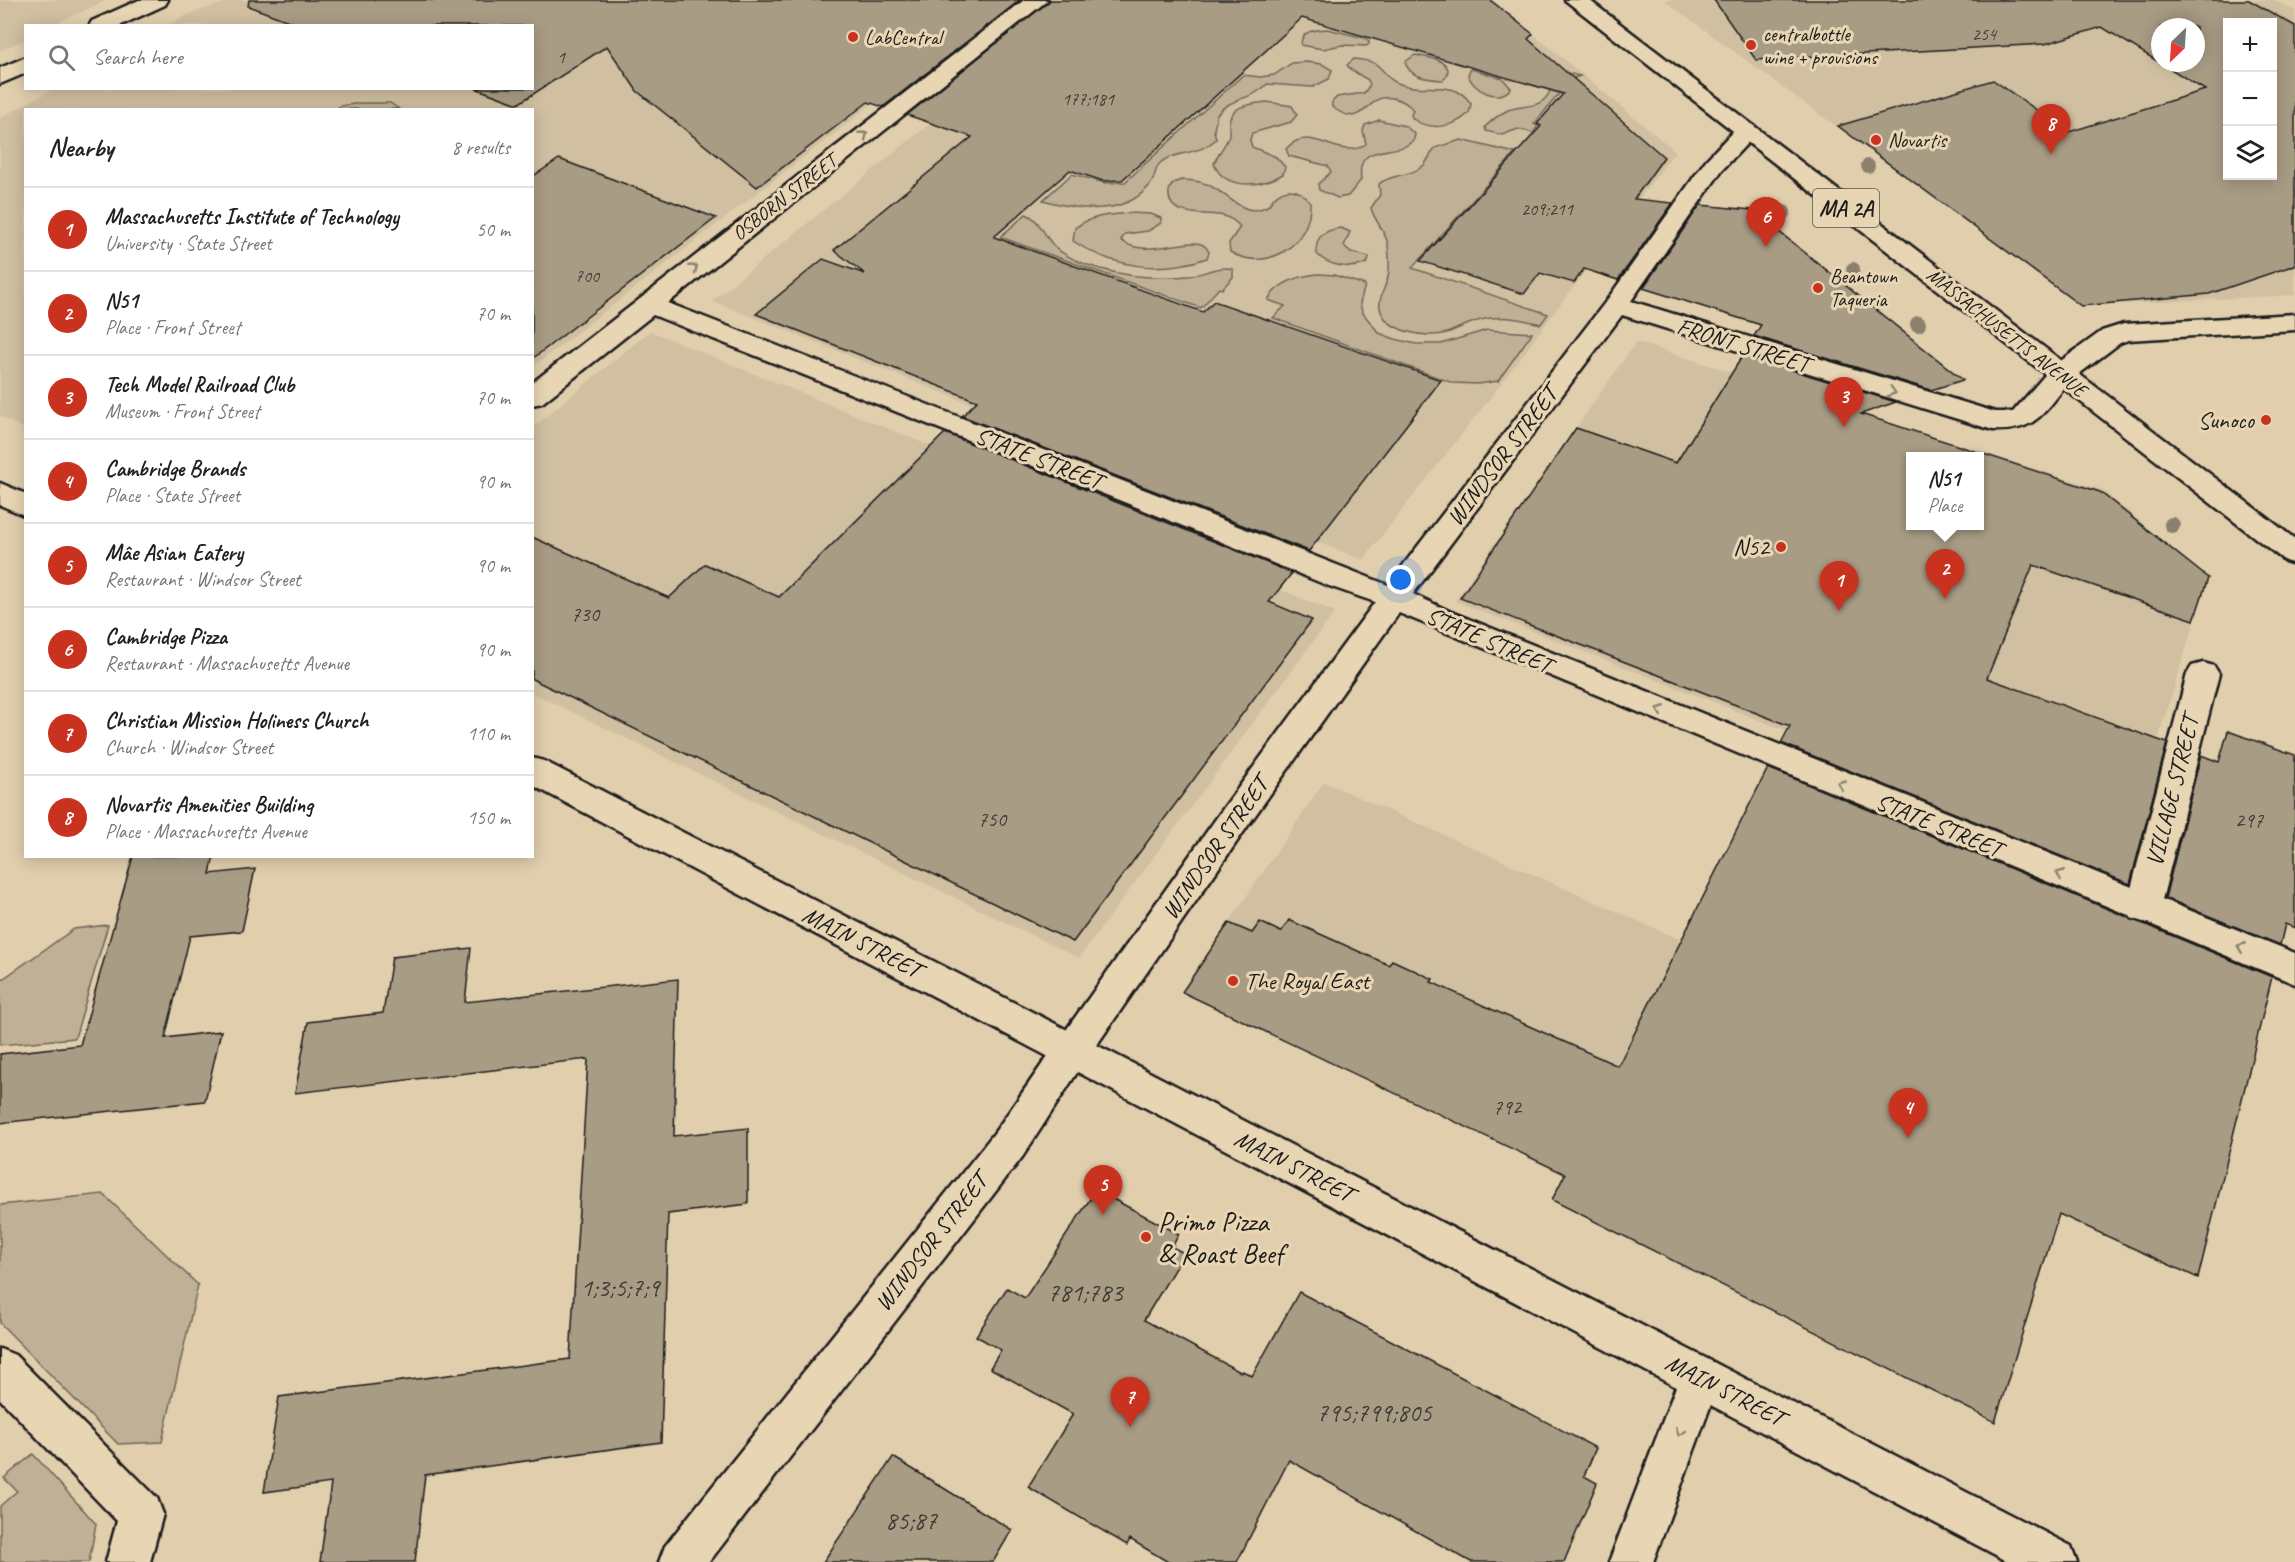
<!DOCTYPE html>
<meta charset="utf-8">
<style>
:root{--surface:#fff;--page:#f6f6f6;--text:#222;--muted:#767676;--line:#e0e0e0;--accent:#c8321e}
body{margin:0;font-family:Caveat,sans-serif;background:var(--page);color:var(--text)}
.controls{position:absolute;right:18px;top:18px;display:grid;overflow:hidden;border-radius:0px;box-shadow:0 3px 15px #0003}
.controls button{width:54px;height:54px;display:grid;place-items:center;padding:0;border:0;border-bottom:2px solid var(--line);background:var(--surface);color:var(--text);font:30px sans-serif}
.compass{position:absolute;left:2151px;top:18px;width:54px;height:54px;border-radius:50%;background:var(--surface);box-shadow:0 3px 15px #0003;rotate:205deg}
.you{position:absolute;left:1401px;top:580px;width:21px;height:21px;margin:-15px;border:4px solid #fff;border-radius:50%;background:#1a73e8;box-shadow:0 0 0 9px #1a73e833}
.badge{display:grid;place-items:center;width:39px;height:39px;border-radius:50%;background:var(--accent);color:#fff;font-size:20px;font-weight:700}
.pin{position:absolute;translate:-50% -50px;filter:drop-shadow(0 2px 3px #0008)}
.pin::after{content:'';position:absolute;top:32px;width:21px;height:18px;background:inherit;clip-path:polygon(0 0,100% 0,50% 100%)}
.popup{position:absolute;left:1906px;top:452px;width:78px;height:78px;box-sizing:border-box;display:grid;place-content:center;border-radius:0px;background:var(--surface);filter:drop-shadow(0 2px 4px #0005);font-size:20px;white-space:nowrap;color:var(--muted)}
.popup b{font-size:22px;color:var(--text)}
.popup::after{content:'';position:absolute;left:50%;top:100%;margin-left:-12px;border:12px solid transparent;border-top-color:var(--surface)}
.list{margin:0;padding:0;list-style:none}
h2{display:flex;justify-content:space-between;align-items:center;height:78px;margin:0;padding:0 24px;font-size:26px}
h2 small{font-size:20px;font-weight:400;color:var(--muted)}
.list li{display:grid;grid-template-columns:39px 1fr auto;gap:18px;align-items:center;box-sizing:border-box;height:84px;padding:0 24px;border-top:2px solid var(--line)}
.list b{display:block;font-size:22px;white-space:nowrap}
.list p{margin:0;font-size:20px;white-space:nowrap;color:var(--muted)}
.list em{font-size:20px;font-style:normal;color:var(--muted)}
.icon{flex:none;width:33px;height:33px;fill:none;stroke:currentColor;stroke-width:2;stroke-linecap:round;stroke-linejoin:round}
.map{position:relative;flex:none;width:2295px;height:1562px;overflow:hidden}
.search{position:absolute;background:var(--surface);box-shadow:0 3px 15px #0003;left:24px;top:24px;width:510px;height:66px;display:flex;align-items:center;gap:15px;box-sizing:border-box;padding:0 21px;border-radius:0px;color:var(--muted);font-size:22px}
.panel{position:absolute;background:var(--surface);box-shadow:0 3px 15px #0003;left:24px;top:108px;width:510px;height:750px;border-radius:0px}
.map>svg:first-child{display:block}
.built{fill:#d0bfa1;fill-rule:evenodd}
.green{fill:#c0b095;stroke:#6e6658;stroke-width:1.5}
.building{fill:#a99c85;stroke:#1c1c1c;stroke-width:1.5;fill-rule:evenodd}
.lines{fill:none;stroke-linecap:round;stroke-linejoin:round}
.pedestrian-casing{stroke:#1c1c1c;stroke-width:5}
.minor-casing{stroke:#1c1c1c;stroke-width:5}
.tertiary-casing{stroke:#1c1c1c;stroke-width:5}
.secondary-casing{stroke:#1c1c1c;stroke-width:5}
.primary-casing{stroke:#1c1c1c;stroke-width:5}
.pedestrian{fill:#e8d5b3;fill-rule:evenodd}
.minor{fill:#e8d5b3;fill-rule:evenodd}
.tertiary{fill:#e8d5b3;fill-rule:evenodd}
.secondary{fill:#e8d5b3;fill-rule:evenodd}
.primary{fill:#e8d5b3;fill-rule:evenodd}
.tree{fill:#8b806e}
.oneway{stroke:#8c826f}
.poi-dot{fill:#c8321e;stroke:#e8d5b3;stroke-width:2}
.labels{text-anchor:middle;stroke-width:6;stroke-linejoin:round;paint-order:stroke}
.far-number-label{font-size:18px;fill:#3f3c36}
.far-poi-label{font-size:20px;fill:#1c1c1c;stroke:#e8d5b3;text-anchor:start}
.far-street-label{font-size:20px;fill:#1c1c1c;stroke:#e8d5b3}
.number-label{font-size:21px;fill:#3f3c36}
.shield{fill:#e8d5b3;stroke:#595449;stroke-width:1.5}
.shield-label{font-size:22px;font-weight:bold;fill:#1c1c1c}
.street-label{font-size:24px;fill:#1c1c1c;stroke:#e8d5b3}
.poi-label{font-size:24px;fill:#1c1c1c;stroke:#e8d5b3;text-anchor:end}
.near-number-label{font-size:26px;fill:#3f3c36}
.near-poi-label{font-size:28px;fill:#1c1c1c;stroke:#e8d5b3;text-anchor:start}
</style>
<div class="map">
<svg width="2295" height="1562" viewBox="0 0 2295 1562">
<rect width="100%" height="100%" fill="#e0cead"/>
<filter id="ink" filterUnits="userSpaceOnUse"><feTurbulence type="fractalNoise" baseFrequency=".0167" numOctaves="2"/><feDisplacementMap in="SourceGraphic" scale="12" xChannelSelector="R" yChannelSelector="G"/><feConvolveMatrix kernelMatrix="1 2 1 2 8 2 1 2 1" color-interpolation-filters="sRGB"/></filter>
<g filter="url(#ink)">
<g class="built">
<polygon points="0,0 107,0 53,25 26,26 25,39 0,51"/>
<polygon points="233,0 1006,0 533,367 532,110 26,110 25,429 0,416 0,118 53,89 532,88 532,26 168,25 189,14"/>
<polygon points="1082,0 1492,0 1675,151 1494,393 1363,560 712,301"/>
<path d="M 1664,0 L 2275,0 L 2295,11 L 2295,295 L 2081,306 ZM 2228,22 L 2272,22 L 2272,176 L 2228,176 ZM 2160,27 L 2196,27 L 2196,63 L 2160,63 Z"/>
<polygon points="650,331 1335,612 1079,958 533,693 532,428"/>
<path d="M 1636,342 L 2102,490 L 2208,578 L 2120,861 L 1455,601 ZM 1910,456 L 1980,456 L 1980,526 L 1910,526 Z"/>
<polygon points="1324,782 1681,940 1565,1174 1182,992"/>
</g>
<g class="green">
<path d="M 1327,29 L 1365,38 L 1369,41 L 1369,44 L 1366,46 L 1342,45 L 1323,49 L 1301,45 C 1301,30 1315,30 1327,29 Z"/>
<path d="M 1415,55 L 1436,59 L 1444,63 L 1448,69 L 1447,76 L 1443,80 C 1429,79 1409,78 1405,62 Z"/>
<path d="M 1354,59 C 1361,60 1371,60 1377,65 C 1390,76 1387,81 1407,86 C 1429,91 1457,80 1471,104 L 1469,113 C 1454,128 1430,131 1413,119 L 1411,115 L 1413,110 C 1405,99 1385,93 1374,102 C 1358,116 1353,122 1332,107 L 1332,102 L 1337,97 L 1364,93 L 1370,85 L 1368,80 L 1351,70 L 1347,65 Z"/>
<path d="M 1306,62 L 1322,64 L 1332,70 L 1329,79 L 1313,87 L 1267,84 C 1253,100 1231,97 1217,114 L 1214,130 L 1216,139 C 1201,154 1183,151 1166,159 C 1153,165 1157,176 1150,185 C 1124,217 1077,210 1043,200 L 1072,174 L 1105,183 L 1125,182 L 1243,75 L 1260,77 L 1274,75 L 1292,63 Z"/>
<path d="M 1471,69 L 1502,78 L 1511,88 C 1499,104 1472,90 1468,74 Z"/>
<path d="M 1559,71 L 1580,76 L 1559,83 L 1563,89 L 1534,124 L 1538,126 L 1533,133 L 1518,129 L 1502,135 L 1486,131 L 1485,127 C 1491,121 1500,114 1508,110 C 1524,104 1542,110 1550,91 L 1547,85 Z"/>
<path d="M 1267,102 L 1292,106 L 1297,115 L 1291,122 L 1252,133 L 1250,140 L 1252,147 L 1276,157 L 1285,167 L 1283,174 C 1263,187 1225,191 1214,164 C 1217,154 1224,148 1228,138 C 1230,133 1229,130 1229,124 C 1229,105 1252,104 1267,102 Z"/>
<polygon points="361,103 390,103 399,109 336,109 340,106"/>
<path d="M 1379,120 L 1405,126 L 1415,134 L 1414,139 C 1401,159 1355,138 1361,180 L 1348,196 L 1338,198 L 1319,190 L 1318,184 L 1331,172 L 1328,166 L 1289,156 L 1286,149 C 1310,121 1339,163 1366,144 L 1363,131 L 1365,125 Z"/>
<path d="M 1461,140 L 1515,153 L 1412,268 L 1548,314 L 1541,324 C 1524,320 1507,316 1491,318 C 1474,320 1462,327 1447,333 C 1427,339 1385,332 1380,308 C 1378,297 1386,287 1388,277 C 1390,268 1389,255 1388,245 C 1386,231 1374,221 1371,208 L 1380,195 L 1379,184 C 1392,173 1412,177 1424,165 C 1428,160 1431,153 1435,148 Z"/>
<path d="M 1181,180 C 1193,180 1204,181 1214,188 C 1232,198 1246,219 1269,205 C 1279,187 1297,184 1310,202 C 1312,244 1267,274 1230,252 L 1229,243 L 1240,227 C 1236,221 1231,219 1224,216 C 1209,212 1166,219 1169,192 C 1169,185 1175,182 1181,180 Z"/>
<path d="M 1130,213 L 1151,214 L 1161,218 L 1161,223 L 1148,231 L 1125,234 L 1121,240 C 1143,260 1189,236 1203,245 C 1206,246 1207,249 1209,252 L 1207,258 C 1161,274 1113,268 1073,241 L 1075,228 C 1091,215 1110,215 1130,213 Z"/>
<path d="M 1026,214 C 1041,220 1044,237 1055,247 C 1067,258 1086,265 1101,269 C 1129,277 1159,279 1188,276 C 1203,275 1217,265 1233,269 L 1233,277 L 1222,289 L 1219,288 L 1201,308 L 1000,237 Z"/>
<path d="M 1341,228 L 1350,232 L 1344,246 L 1351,252 L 1369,257 L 1368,262 C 1353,271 1328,266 1317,254 C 1314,236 1325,230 1341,228 Z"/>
<path d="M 1318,274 L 1334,275 L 1365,285 L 1360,303 L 1362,312 L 1379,333 L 1395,339 L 1416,344 L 1441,344 L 1487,330 L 1532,333 L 1498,381 L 1478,384 L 1453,383 L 1273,318 L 1285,306 L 1268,300 C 1278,282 1299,276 1318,274 Z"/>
<polygon points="108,925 75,1038 0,1045 0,981 74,929"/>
<polygon points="103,1194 198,1285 162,1442 118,1444 0,1323 0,1205"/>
<polygon points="33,1454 96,1524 89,1562 0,1562 0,1506 17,1491 4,1478"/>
</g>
<g class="building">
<polygon points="249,0 1020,0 883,107 868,102 757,187 637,91 607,46 518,104 475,88 532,88 532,26 302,26 248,6"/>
<polygon points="1050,0 1490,0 1533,34 1528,39 1664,157 1634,199 1673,203 1618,280 1584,269 1574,283 1540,273 1524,294 1420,261 1541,126 1537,124 1563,94 1302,18 1122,180 1103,181 1070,170 994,237 1203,312 1214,301 1441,380 1309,551 962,416 977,401 756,314 823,259 865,274 834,250 972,137 907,115"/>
<path d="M 1714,0 L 2249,0 L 2295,26 L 2295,265 L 2209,294 L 2081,306 L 1838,126 L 1993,80 L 2069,132 L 2205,90 L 2161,63 L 2196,63 L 2196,27 L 2160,27 L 2160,63 L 2102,27 L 2045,44 L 1756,60 ZM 2228,22 L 2272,22 L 2272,176 L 2228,176 Z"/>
<polygon points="559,159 716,218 532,359 532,177"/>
<polygon points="1700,205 1752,210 1963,380 1931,390 1754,336 1761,325 1643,288"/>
<path d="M 1743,355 L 1896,402 L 1861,414 L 2100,492 L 2208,578 L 2194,620 L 2033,565 L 1987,678 L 2167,743 L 2130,884 L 1781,743 L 1790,726 L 1460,598 L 1576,428 L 1676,463 ZM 1911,456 L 1980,456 L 1980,525 L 1911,525 Z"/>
<polygon points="945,433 1292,573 1269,602 1312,620 1073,942 532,679 532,537 669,598 705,564 779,597"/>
<polygon points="2228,731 2295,755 2295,928 2285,924 2280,945 2165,898 2201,755 2219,762"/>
<polygon points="1768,768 2272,977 2198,1278 2059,1214 1995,1422 1552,1200 1565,1174 1182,992 1229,923 1252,933 1260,922 1281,932 1289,920 1389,965 1392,960 1433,979 1431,982 1618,1066"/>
<polygon points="133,856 214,856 210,874 255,869 242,931 190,936 165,1038 221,1031 205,1101 0,1123 0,1054 80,1045"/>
<polygon points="471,948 465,1002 678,979 674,1136 748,1128 748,1204 668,1214 661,1442 425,1475 415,1562 320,1562 331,1483 264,1492 279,1397 570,1359 588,1059 295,1093 308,1022 383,1013 392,957"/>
<polygon points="1096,1190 1179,1234 1172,1247 1184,1253 1144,1320 1242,1373 1243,1371 1252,1376 1299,1292 1596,1448 1584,1476 1597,1483 1564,1562 1471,1562 1289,1460 1237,1562 1168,1562 1130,1539 1127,1545 1028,1487 1073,1414 990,1368 1001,1350 976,1336 1007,1288 1025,1298"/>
<polygon points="893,1457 1012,1530 993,1562 823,1562"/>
</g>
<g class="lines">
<g class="pedestrian-casing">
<g id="pedestrian">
<polygon points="2203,663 2214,666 2219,674 2160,908 2155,918 2143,922 2131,918 2126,908 2187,674 2192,666"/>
<polygon points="0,1349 15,1355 157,1498 163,1514 150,1562 106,1562 117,1521 0,1399"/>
</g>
</g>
<g class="minor-casing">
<g id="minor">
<path d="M 1024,0 L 1048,0 L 668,303 L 1388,585 L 1607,300 L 1706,160 L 1738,126 L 1746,124 L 1754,126 L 1758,131 L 1754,136 L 1722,170 L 1631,301 L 1995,412 L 2013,412 L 2051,368 L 2061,366 L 2071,368 L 2074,374 L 2071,380 C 2044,411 2038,432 1993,430 L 1622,315 L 1413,594 L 1449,611 L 2295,953 L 2295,984 L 1399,613 L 1249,824 L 1085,1062 L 1072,1067 L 1059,1062 L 1053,1051 L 1059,1040 L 1225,806 L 1375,602 L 1329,586 L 1144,510 L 653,315 L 542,403 L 532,405 L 532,383 Z"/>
<polygon points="1700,1357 1715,1363 1721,1377 1653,1562 1609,1562 1685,1363"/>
</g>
</g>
<g class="tertiary-casing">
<g id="tertiary">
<polygon points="2295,314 2295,330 2128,340 2120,343 2071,380 2061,382 2051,380 2048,374 2051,368 2102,331 2124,324"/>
<polygon points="1072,1035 1085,1040 1091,1051 1023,1156 709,1562 659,1562 665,1546 995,1132 1059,1040"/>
</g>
</g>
<g class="secondary-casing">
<g id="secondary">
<polygon points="139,0 168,0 165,5 119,26 89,26 92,21"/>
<polygon points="26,57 26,73 0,84 0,68"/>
</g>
</g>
<g class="primary-casing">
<g id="primary">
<polygon points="1565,0 1589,0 2295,539 2295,564 2285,561"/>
<polygon points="0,483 26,494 26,516 0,505"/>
<polygon points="532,758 544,761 2071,1546 2077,1562 2009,1562 532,785"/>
</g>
</g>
<use href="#pedestrian" class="pedestrian"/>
<use href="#minor" class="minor"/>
<use href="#tertiary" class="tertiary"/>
<use href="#secondary" class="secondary"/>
<use href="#primary" class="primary"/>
</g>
<g class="tree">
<circle cx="1868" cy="166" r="7"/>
<circle cx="1784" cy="212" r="7"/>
<circle cx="1853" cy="269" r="7"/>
<circle cx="1918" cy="324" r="8"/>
<circle cx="2172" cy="525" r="8"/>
</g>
<defs><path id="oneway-chevron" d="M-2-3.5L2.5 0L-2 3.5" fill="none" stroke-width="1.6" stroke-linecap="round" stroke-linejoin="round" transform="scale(1.5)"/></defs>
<g class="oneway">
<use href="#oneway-chevron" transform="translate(864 135) rotate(-38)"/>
<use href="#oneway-chevron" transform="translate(694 268) rotate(-38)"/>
<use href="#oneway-chevron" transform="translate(1892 392) rotate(17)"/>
<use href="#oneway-chevron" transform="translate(1660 710) rotate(-158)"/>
<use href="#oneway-chevron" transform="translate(1841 784) rotate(-158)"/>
<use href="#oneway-chevron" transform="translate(2060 874) rotate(-158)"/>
<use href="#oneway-chevron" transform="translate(2241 947) rotate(-158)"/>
<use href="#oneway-chevron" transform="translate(1680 1432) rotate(110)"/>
</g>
</g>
<g class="poi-dot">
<circle cx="853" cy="37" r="6"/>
<circle cx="1751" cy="45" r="6"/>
<circle cx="1876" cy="140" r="6"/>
<circle cx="1818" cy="288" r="6"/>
<circle cx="2266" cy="420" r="6"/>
<circle cx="1781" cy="547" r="6"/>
<circle cx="1233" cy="981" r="6"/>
<circle cx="1146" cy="1237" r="6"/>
</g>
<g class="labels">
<g class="far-number-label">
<text x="1984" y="40">254</text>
<text x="561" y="63">1</text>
<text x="1088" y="105">177;181</text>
<text x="1547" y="215">209;211</text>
<text x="587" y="282">700</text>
</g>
<g class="far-poi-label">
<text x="1763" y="41">centralbottle<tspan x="1763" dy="23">wine + provisions</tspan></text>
<text x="865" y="44">LabCentral</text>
<text x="1888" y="147">Novartis</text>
<text x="1830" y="283">Beantown<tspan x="1830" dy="23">Taqueria</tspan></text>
</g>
<g class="far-street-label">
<text transform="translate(784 197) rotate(-38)" y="7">OSBORN STREET</text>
<text transform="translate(2007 332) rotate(38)" y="7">MASSACHUSETTS AVENUE</text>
</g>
<g class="number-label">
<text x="585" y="621">730</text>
<text x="992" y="826">750</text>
<text x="2249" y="827">297</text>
<text x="1507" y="1114">792</text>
</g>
<rect class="shield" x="1813" y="189" width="66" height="38" rx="4.5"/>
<g class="shield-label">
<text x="1846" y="216">MA 2A</text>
</g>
<g class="street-label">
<text transform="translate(1743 345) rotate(17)" y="8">FRONT STREET</text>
<text transform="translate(1502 456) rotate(-53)" y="8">WINDSOR STREET</text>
<text transform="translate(1039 458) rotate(21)" y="8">STATE STREET</text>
<text transform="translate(1489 640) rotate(23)" y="8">STATE STREET</text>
<text transform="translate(2172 791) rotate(-76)" y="8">VILLAGE STREET</text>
<text transform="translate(1939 825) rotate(22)" y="8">STATE STREET</text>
<text transform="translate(1215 848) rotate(-55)" y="8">WINDSOR STREET</text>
<text transform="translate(862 942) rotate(27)" y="8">MAIN STREET</text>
<text transform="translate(1294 1166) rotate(27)" y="8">MAIN STREET</text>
<text transform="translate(931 1242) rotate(-52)" y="8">WINDSOR STREET</text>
<text transform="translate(1725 1390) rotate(27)" y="8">MAIN STREET</text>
</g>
<g class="poi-label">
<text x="2254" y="428">Sunoco</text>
<text x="1769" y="555">N52</text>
<text x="1245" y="989" text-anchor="start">The Royal East</text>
</g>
<g class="near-number-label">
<text x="620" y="1296">1;3;5;7;9</text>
<text x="1085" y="1301">781;783</text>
<text x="1374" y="1421">795;799;805</text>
<text x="911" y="1529">85;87</text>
</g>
<g class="near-poi-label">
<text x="1158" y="1231">Primo Pizza<tspan x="1158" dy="32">&amp; Roast Beef</tspan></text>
</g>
</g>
</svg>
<div class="controls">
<button>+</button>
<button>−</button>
<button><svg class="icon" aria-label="layers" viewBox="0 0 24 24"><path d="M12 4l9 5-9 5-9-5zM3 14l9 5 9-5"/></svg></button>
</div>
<svg class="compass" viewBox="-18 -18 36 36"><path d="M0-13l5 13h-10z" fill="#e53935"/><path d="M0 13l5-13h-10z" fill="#767676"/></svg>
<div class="you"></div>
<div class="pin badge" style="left:1839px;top:611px">1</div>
<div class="pin badge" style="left:1945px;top:599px">2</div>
<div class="popup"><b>N51</b>Place</div>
<div class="pin badge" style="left:1844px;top:427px">3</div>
<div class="pin badge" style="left:1908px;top:1138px">4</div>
<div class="pin badge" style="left:1103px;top:1215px">5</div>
<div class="pin badge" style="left:1766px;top:247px">6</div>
<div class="pin badge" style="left:1130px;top:1427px">7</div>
<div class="pin badge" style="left:2051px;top:154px">8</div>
<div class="search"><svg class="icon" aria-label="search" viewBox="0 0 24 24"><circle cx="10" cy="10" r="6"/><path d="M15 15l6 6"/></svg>Search here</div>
<section class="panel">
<h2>Nearby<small>8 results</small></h2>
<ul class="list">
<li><span class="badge">1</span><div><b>Massachusetts Institute of Technology</b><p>University · State Street</p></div><em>50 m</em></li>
<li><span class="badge">2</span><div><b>N51</b><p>Place · Front Street</p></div><em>70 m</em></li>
<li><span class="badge">3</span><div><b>Tech Model Railroad Club</b><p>Museum · Front Street</p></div><em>70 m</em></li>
<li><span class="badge">4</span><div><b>Cambridge Brands</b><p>Place · State Street</p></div><em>90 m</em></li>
<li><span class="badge">5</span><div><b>Mâe Asian Eatery</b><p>Restaurant · Windsor Street</p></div><em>90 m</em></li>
<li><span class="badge">6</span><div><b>Cambridge Pizza</b><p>Restaurant · Massachusetts Avenue</p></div><em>90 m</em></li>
<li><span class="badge">7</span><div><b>Christian Mission Holiness Church</b><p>Church · Windsor Street</p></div><em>110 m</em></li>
<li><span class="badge">8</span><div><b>Novartis Amenities Building</b><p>Place · Massachusetts Avenue</p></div><em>150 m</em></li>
</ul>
</section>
</div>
